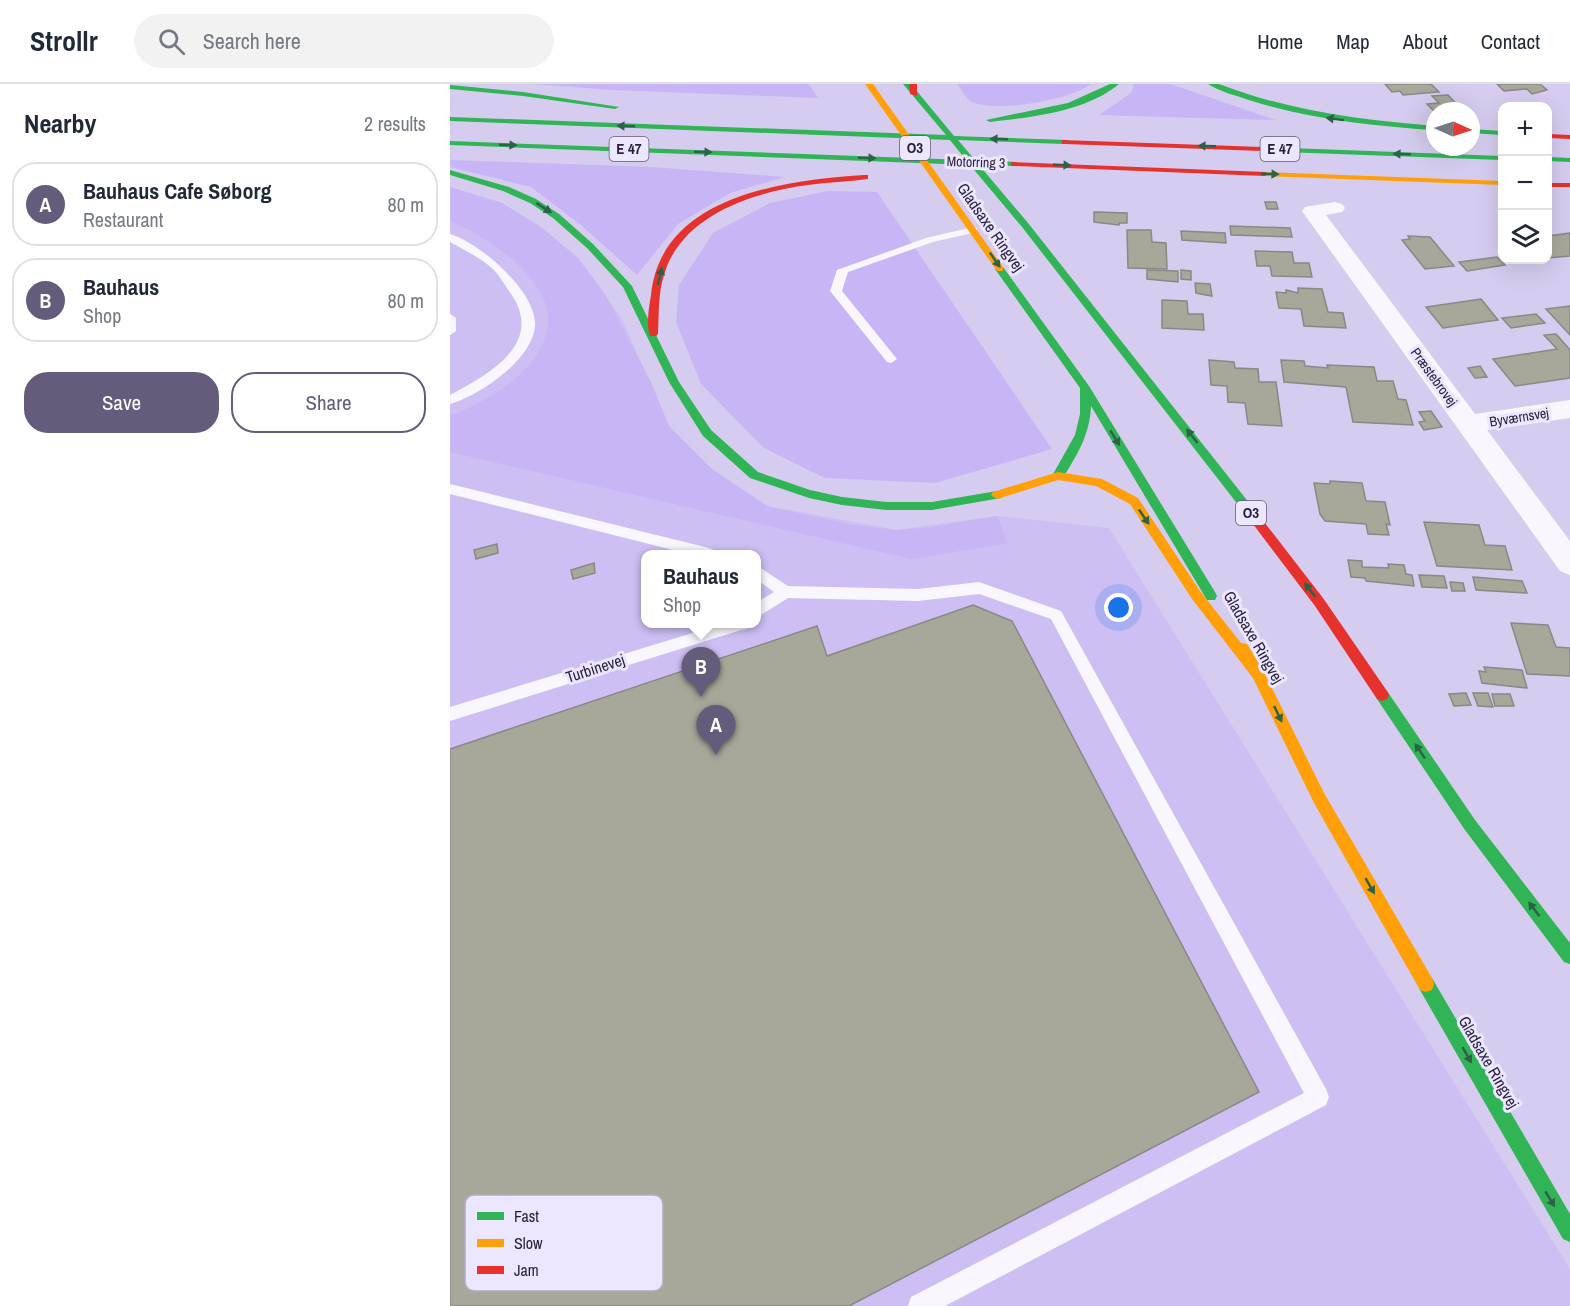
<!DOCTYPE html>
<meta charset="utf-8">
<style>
:root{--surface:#fff;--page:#f2f2f3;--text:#1f2937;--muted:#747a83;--line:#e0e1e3;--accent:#655b7b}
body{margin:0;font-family:"Archivo Narrow",sans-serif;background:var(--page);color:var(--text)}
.controls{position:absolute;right:18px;top:18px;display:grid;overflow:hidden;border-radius:12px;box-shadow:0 6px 24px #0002}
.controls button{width:54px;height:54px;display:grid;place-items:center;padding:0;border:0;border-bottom:2px solid var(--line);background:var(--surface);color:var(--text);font:30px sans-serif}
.compass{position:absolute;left:976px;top:18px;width:54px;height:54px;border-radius:50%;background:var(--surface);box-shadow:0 6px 24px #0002;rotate:93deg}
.you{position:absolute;left:669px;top:524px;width:21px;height:21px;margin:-15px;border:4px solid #fff;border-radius:50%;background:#1a73e8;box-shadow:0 0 0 9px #1a73e833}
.badge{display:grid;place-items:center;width:39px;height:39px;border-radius:50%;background:var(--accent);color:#fff;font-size:20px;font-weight:700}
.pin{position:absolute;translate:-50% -50px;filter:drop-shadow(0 2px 3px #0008)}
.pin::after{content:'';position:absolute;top:32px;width:21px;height:18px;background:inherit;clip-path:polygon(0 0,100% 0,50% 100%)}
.popup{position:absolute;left:191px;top:466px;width:120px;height:78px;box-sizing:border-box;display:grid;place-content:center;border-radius:12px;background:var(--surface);filter:drop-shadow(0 2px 4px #0005);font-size:20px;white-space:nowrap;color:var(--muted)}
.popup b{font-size:22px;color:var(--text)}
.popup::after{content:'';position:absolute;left:50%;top:100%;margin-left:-12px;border:12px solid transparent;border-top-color:var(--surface)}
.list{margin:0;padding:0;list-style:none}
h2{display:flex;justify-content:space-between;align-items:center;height:78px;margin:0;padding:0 24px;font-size:26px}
h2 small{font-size:20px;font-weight:400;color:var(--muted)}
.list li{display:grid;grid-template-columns:39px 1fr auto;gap:18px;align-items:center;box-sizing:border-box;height:84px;margin:0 12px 12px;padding:0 12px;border:2px solid var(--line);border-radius:24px}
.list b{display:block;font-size:22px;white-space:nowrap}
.list p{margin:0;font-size:20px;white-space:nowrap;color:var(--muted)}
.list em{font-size:20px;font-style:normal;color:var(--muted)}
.actions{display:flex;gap:12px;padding:18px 24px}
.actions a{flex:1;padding:14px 0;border:2px solid var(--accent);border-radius:24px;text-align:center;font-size:21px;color:var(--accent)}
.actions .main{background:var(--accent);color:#fff}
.icon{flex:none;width:33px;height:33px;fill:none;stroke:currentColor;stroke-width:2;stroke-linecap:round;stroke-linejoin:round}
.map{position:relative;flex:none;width:1120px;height:1222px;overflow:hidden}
header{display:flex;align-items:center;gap:36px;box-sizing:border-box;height:84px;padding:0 30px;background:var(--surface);border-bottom:2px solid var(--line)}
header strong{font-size:28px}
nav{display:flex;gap:33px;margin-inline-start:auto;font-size:21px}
.search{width:420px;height:54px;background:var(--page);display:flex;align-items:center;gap:15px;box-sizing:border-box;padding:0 21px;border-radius:33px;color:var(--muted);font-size:22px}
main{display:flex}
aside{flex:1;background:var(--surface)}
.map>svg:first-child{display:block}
.built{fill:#cdbff4;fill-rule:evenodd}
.green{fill:#c8b5f5}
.building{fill:#a8a89a;stroke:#8a8786;stroke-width:1.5}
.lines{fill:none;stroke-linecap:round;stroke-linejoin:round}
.lane{fill:#f9f7fd;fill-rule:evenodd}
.street{fill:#f9f7fd;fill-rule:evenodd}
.fast{fill:#30b455;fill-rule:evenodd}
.slow{fill:#ff9f0a;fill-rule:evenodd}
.jam{fill:#e5322d;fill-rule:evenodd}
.oneway{fill:#2c6247}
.labels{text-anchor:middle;stroke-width:6;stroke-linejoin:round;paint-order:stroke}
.far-street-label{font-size:14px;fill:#281e3c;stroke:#ece6ff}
.shield{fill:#ece6ff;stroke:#635a76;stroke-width:1.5}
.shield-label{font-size:15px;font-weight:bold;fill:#281e3c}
.street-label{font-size:16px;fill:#281e3c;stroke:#ece6ff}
.key{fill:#ece6ff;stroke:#b1aac4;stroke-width:1.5}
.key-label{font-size:16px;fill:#281e3c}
</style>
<header>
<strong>Strollr</strong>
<div class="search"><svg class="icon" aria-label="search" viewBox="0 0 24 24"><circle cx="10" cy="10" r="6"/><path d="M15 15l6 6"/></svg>Search here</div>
<nav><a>Home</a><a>Map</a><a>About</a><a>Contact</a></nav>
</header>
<main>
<aside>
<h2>Nearby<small>2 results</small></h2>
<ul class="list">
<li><span class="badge">A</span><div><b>Bauhaus Cafe Søborg</b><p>Restaurant</p></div><em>80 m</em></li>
<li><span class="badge">B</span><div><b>Bauhaus</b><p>Shop</p></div><em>80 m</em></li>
</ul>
<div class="actions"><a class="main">Save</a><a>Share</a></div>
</aside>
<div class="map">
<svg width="1120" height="1222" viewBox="0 0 1120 1222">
<rect width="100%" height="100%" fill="#d5ccef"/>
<path class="built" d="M 0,103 L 52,119 L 91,143 L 128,174 L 172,235 L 219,342 L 262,385 L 317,422 L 447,446 L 547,432 L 659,444 L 1120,1185 L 1120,1222 L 0,1222 ZM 196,470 L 306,470 L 306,540 L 196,540 Z"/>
<g class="green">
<polygon points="83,0 359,0 368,14 162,6"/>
<path d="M 507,0 L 641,0 C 619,16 548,29 522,18 C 516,15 511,5 507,0 Z"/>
<polygon points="684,0 720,0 826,36 649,31 681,9"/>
<polygon points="0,76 202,83 335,93 280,109 228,140 187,191 131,141 81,103 0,83"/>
<path d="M 0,103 L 52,119 L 91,143 L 128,174 L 155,210 L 201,298 L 219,342 L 262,385 L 317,422 L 397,440 L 447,446 L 482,443 L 547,432 L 558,459 L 461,475 L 0,368 L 0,332 C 39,317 100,282 98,233 C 96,191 34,151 0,137 Z"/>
<polygon points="378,107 427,108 602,365 485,399 375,394 314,364 251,300 226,238 229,201 263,149 320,119"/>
</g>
<g class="building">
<polygon points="935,0 981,0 989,8 953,11 950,7 942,8"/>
<polygon points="1047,0 1090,0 1097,6 1082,10 1077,5 1054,7"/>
<polygon points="998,11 1012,26 985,28 977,20 989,19 982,12"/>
<polygon points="815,118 826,118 828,125 817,125"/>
<polygon points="644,128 677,129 677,139 669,139 669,141 644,138"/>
<polygon points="780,142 840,144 842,153 781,151"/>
<polygon points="677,146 701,146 702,158 716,159 717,185 678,184"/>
<polygon points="731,147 775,149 776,159 732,156"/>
<polygon points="1120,149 1120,172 1098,174 1098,152"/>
<polygon points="958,152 980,153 1004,182 975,185 952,156 960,155"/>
<polygon points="805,167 842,168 844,179 859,179 862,193 822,192 820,182 807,182"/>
<polygon points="1047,173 1055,181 1017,187 1009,178"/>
<polygon points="697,186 728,187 728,198 697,195"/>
<polygon points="731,186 741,187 741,196 731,195"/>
<polygon points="745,199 760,200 762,212 746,209"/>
<polygon points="848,204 872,205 878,228 893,229 896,244 854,242 851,225 829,224 826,208 836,209 836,206 848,209"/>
<polygon points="1031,215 1048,236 993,244 976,223"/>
<polygon points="712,216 737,217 738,230 753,230 754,246 712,244"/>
<polygon points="1120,222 1120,251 1096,225"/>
<polygon points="1086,230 1095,239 1061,244 1052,234"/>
<polygon points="1106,250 1120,266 1120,294 1065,302 1043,275 1107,265 1094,251"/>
<polygon points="759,276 784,278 785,284 808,285 809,298 826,298 832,342 798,340 795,319 778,318 777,302 761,301"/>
<polygon points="831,276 854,277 855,282 878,284 877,281 924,283 927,297 943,297 948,315 956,316 963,341 903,338 896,303 834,298"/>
<polygon points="1030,282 1037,293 1025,294 1018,284"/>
<polygon points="981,327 992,343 974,346 969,338 975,337 969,328"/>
<polygon points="880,397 912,399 916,417 935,418 940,441 936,440 939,451 918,450 916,440 875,437 870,430 864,399 880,400"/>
<polygon points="974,438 1029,441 1035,461 1055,462 1062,486 987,482"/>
<polygon points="47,460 48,469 26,475 24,466"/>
<polygon points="898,476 912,477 912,483 939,484 938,480 954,481 956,490 962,491 964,502 916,497 915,494 901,493"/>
<polygon points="144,479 145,489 123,495 121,486"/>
<polygon points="969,491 994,492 997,504 972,503"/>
<polygon points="1023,493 1072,497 1077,509 1026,506"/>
<polygon points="1000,498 1013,499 1015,507 1002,507"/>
<polygon points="523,521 562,537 809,1008 399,1222 0,1222 0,665 367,542 377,572"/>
<polygon points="1061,539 1098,541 1106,563 1120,564 1120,592 1077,590"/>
<polygon points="1034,583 1072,586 1077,604 1032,599 1029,587 1036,588"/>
<polygon points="1016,609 1021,621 1004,622 999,610"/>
<polygon points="1023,609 1038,609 1043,623 1028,622"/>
<polygon points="1042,610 1060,610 1064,622 1045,622"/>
</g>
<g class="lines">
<g class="lane">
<polygon points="523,143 527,144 527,148 483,158 398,188 392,207 447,275 441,279 437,278 380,207 387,186 476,154"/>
<path d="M 0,150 C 30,159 86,207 85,241 C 84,275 29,312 0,320 L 0,311 C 40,290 97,258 59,207 C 54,200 49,191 43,185 C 31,174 14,166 0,158 Z"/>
<polygon points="0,230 6,234 6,247 0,251"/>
<polygon points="0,400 259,464 264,466 266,470 239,470 0,410"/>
<polygon points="306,481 338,502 468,505 529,498 611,527 876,1005 879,1013 876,1021 495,1222 458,1222 461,1213 854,1009 601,535 529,510 468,517 338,514 306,534 306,519 324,508 306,495"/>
<polygon points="272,540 299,540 297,545 291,546 0,637 0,623"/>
</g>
<polygon class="street" points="885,118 892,120 895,124 892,128 876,131 1025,330 1120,316 1120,334 1037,346 1120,457 1120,491 1110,487 852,127 855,123"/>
<g class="fast">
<polygon points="453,0 461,0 504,52 618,56 618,60 615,60 508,56 525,76 567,78 567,82 564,82 529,81 578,139 811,434 813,437 811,440 803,440 572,143 520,81 0,61 0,57 516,76 500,56 0,37 0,33 496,51"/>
<path d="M 660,0 L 669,0 C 635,28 582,33 540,38 L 536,36 L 618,19 Z"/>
<path d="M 758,0 L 769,0 C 839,27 911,36 985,42 L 985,46 C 923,42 861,35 802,17 C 788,12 770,8 758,0 Z"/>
<polygon points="0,1 73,8 169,23 165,25 73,12 0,5"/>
<polygon points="1021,45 1052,47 1052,51 1021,49"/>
<polygon points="812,63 1052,72 1052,76 809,67 808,65"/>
<polygon points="1098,73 1120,74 1120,78 1098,77"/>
<polygon points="0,86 59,103 86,115 109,130 143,160 182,202 229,298 261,346 308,388 360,406 392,413 436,418 482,418 547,407 553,411 551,414 482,426 436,426 392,421 359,414 300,394 253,352 219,298 173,203 137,164 103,134 80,119 53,107 0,91"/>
<path d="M 547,183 L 553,183 L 639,302 L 765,508 L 767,512 L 765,516 L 757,516 L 641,322 C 640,350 627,372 612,395 L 604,395 L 602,392 L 625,351 L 630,330 L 630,304 L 545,185 Z"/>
<polygon points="932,605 937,607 1025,736 1120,859 1120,880 1114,878 1015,746 927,615 925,611 927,607"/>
<polygon points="976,892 982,894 1120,1130 1120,1158 1113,1155 970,906 968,900 970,894"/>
</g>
<g class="slow">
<polygon points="415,0 423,0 553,183 553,187 547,187"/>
<polygon points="812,88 1052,97 1052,101 815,92 812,92"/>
<polygon points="608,388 652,395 688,414 750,507 791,559 797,560 813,586 874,709 982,894 984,900 982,906 976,908 970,906 864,719 803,594 742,515 680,420 646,402 608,396 547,415 541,411 543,408"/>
</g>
<g class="jam">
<polygon points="459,0 467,0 467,12 460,10"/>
<polygon points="1098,50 1120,51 1120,55 1098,54"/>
<polygon points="612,56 812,63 816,65 812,67 615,60 612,60"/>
<polygon points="561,78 815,88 819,90 815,92 564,82 561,82"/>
<path d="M 415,91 L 418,91 L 418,95 C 398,98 378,98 358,101 C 304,108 231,131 214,191 C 208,210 209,230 208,250 L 206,252 L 200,252 C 196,241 199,223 201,211 C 211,111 336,96 415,91 Z"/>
<rect x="1098" y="99" width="22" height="4"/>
<polygon points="807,433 811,434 873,514 937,607 939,611 937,615 932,617 927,615 865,522 803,440 801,437 803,434"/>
</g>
</g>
<defs><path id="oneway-solid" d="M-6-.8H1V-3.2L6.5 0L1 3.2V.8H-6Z" transform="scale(1.5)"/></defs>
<g class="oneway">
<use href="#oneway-solid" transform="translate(885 35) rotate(-173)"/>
<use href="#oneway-solid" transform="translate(176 42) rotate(-178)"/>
<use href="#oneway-solid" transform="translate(549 55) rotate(-178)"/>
<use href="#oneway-solid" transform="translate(58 61) rotate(2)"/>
<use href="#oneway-solid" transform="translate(757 62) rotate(-178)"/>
<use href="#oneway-solid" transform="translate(253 68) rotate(2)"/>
<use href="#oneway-solid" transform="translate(952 70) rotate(-178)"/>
<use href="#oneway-solid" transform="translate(417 74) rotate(2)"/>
<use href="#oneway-solid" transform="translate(612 81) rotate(2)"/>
<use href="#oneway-solid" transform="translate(820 90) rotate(2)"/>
<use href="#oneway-solid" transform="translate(94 124) rotate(33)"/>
<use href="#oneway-solid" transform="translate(545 176) rotate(55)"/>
<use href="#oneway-solid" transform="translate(210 192) rotate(-76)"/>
<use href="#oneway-solid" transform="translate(742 352) rotate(-128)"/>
<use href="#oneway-solid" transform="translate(665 354) rotate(59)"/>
<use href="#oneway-solid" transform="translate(694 433) rotate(56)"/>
<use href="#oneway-solid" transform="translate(860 506) rotate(-127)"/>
<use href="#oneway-solid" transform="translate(828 630) rotate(64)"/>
<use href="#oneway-solid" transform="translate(970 667) rotate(-124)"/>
<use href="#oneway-solid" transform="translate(920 802) rotate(60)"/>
<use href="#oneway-solid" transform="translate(1084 825) rotate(-127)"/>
<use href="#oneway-solid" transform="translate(1017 971) rotate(60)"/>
<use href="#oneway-solid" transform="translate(1100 1115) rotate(59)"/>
</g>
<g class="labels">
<g class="far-street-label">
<text transform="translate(526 78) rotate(2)" y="5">Motorring 3</text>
<text transform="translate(984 293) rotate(54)" y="5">Præstebrovej</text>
<text transform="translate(1069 333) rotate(-9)" y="5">Byværnsvej</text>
</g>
<g class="shield">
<rect x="450" y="52" width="30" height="24" rx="4.5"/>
<rect x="159.5" y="53" width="39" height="24" rx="4.5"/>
<rect x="810.5" y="53" width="39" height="24" rx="4.5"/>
<rect x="786" y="417" width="30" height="24" rx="4.5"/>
</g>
<g class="shield-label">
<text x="465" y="69">O3</text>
<text x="179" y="70">E 47</text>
<text x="830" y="70">E 47</text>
<text x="801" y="434">O3</text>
</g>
<g class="street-label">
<text transform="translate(541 143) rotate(55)" y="6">Gladsaxe Ringvej</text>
<text transform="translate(804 553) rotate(60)" y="6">Gladsaxe Ringvej</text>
<text transform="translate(145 584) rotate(-18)" y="6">Turbinevej</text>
<text transform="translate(1039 978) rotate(60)" y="6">Gladsaxe Ringvej</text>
</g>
</g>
<rect x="15" y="1111" width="198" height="96" rx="9" class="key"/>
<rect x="27" y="1128" width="27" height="8" fill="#30b455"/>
<rect x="27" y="1155" width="27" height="8" fill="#ff9f0a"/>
<rect x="27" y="1182" width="27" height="8" fill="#e5322d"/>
<g class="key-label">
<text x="64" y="1138">Fast</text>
<text x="64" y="1165">Slow</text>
<text x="64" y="1192">Jam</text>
</g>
</svg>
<div class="controls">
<button>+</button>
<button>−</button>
<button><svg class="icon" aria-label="layers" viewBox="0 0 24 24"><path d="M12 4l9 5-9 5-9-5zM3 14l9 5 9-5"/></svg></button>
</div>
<svg class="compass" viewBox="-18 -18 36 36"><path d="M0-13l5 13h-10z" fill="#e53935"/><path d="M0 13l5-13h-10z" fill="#747a83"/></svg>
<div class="you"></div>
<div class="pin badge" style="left:266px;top:671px">A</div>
<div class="pin badge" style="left:251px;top:613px">B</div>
<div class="popup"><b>Bauhaus</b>Shop</div>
</div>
</main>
